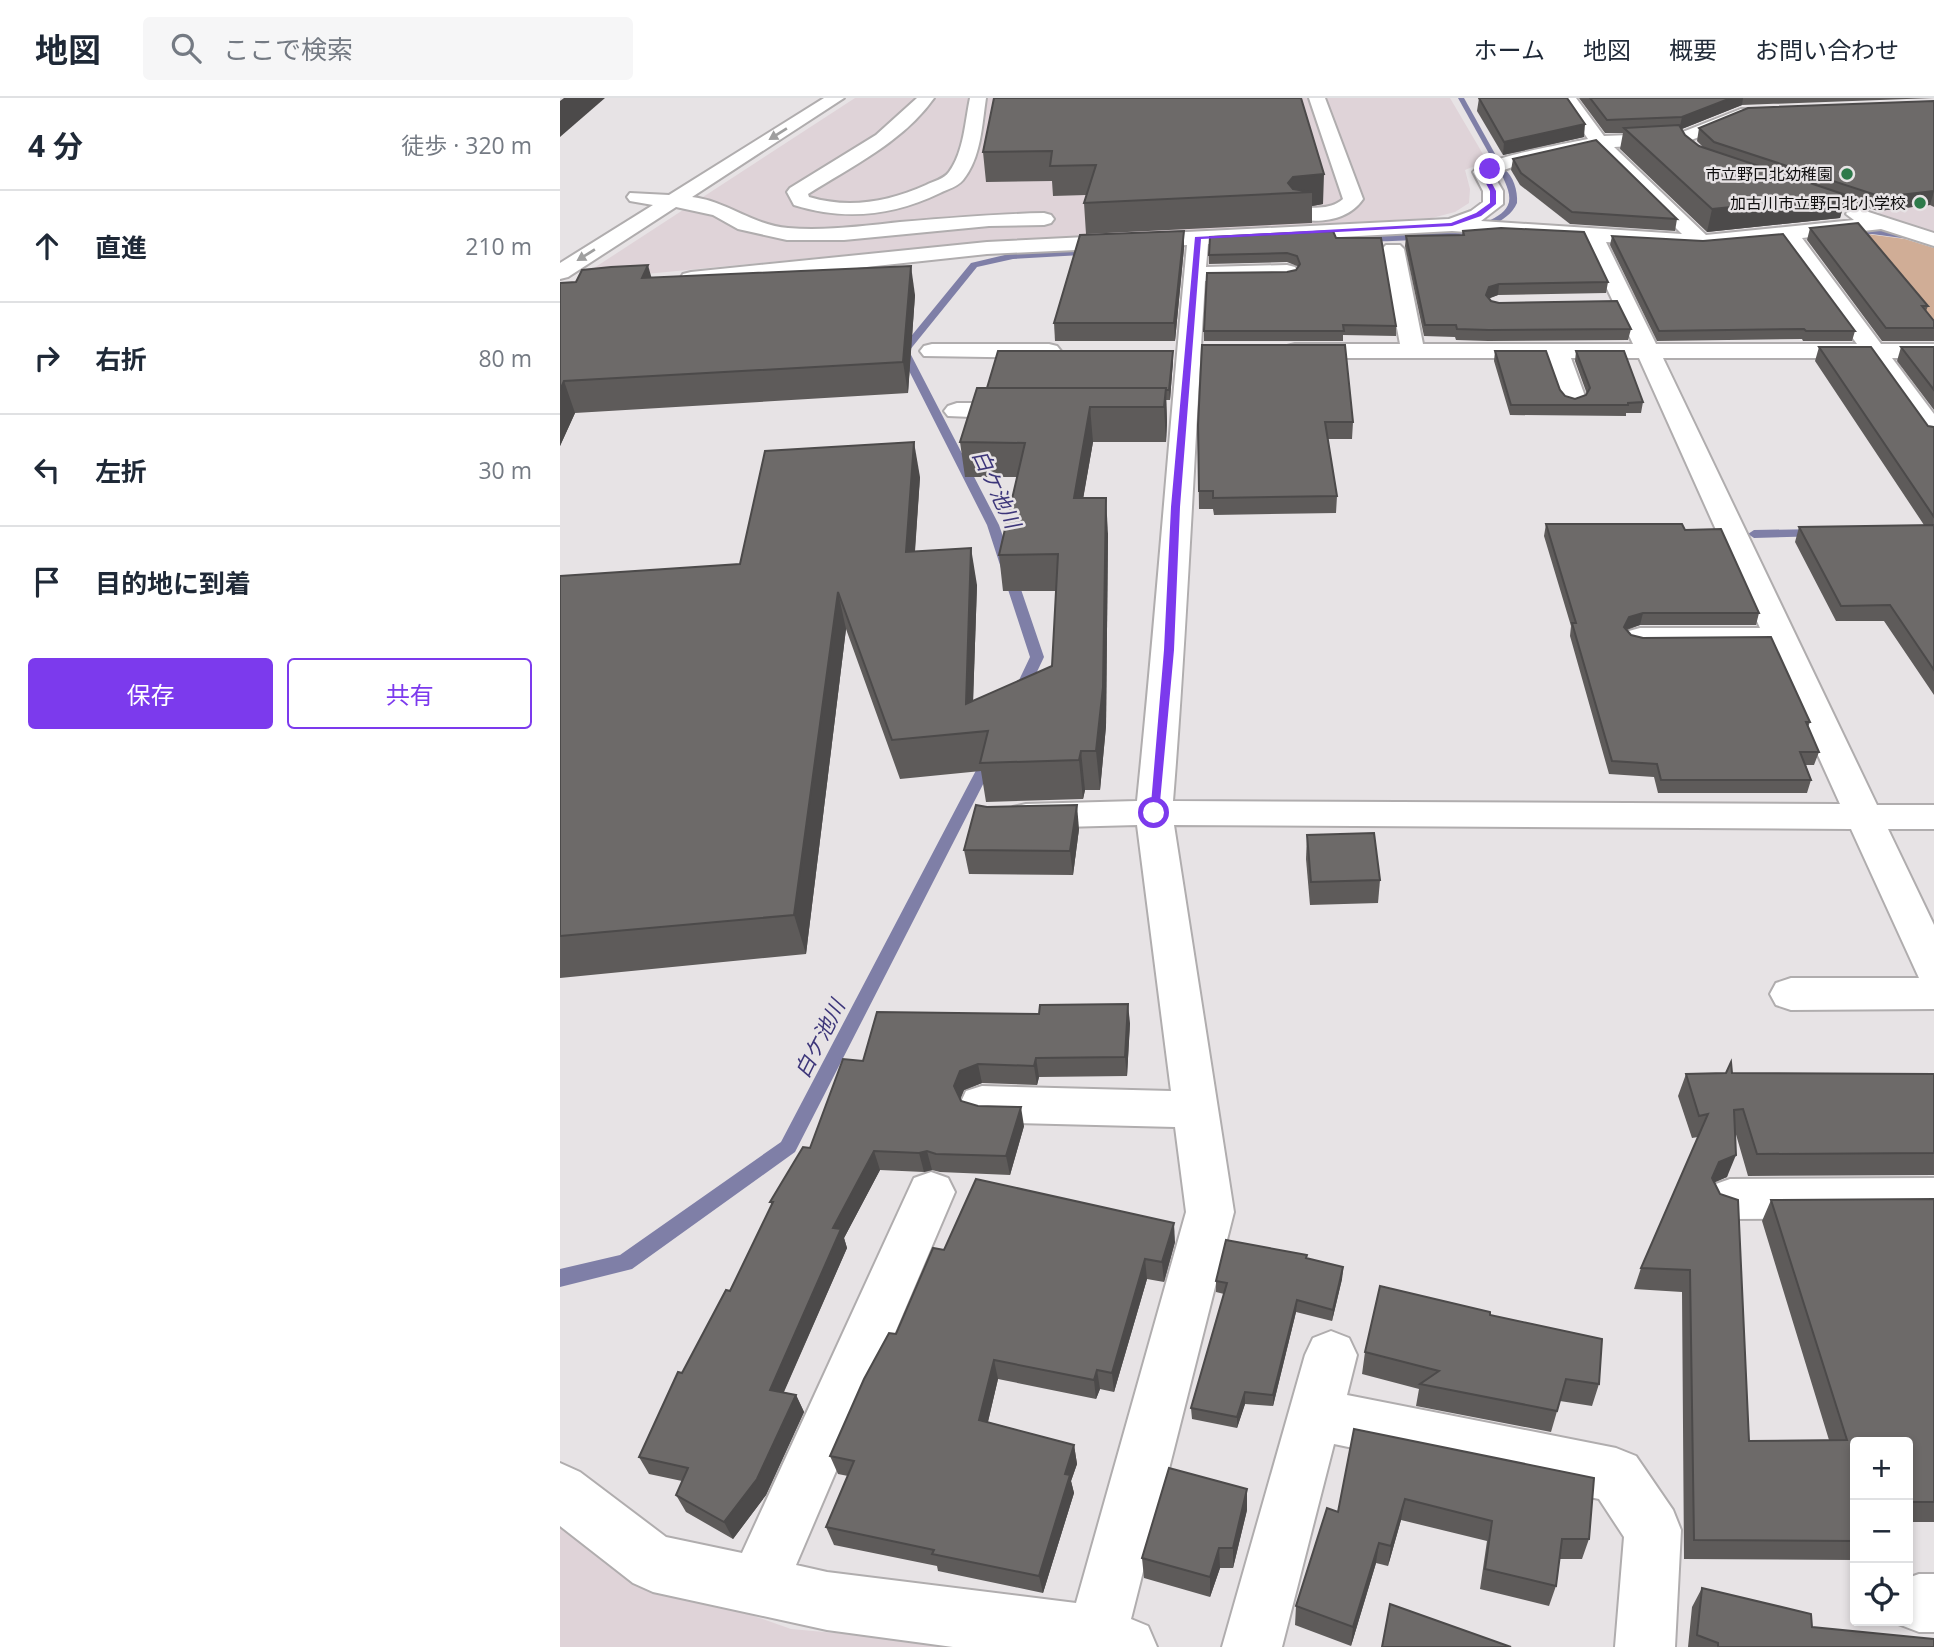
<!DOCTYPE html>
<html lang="ja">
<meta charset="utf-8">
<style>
:root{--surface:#fff;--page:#f6f6f7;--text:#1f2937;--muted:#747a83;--line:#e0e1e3;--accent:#7c3aed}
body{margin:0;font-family:"Open Sans","Noto Sans JP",sans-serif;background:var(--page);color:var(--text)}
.controls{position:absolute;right:21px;bottom:21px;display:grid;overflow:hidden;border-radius:7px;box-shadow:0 4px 10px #0003}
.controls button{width:63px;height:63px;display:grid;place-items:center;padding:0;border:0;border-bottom:2px solid var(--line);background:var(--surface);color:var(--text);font:35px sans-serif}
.stop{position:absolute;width:21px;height:21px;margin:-16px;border:5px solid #7c3aed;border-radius:50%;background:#fff}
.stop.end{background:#7c3aed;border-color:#fff;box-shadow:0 2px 7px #0008}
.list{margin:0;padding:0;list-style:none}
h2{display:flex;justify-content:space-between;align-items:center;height:91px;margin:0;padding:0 28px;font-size:30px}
h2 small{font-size:23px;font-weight:400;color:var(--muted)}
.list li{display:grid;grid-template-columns:46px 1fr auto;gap:21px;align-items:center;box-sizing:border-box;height:112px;padding:0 28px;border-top:2px solid var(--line)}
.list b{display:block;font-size:26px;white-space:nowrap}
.list em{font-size:23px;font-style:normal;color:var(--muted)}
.actions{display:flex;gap:14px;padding:21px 28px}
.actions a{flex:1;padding:16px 0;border:2px solid var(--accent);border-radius:7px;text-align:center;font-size:24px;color:var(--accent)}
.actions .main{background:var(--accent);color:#fff}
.icon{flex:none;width:38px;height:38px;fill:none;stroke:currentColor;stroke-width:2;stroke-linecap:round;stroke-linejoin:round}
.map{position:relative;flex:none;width:1374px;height:1549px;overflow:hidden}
header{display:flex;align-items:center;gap:42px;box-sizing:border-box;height:98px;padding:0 35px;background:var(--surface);border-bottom:2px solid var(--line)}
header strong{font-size:33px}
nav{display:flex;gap:38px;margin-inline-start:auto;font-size:24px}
.search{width:490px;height:63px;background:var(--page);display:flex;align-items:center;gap:18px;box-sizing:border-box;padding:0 24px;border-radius:7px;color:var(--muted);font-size:26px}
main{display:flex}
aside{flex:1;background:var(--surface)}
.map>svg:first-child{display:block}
.built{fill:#dfd3d8}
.green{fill:#d0ad96}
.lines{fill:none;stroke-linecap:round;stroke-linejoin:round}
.stream{fill:#7f7fa7;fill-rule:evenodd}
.minor-casing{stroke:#b0adae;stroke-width:4}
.minor{fill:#fff;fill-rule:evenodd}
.wall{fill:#5e5b5a}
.shaded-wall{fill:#4c4a4a}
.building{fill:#6d6a69;stroke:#4c4a4a;stroke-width:2}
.oneway{fill:#9f9f9f}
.route{fill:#7c3aed}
.poi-dot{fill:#2d7a4a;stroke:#e7e3e5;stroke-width:2.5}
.labels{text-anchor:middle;stroke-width:5;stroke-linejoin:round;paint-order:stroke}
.far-poi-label{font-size:16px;fill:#100f0f;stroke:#e7e3e5;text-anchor:end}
.water-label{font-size:21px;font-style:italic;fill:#3d367a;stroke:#e7e3e5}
</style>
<header>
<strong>地図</strong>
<div class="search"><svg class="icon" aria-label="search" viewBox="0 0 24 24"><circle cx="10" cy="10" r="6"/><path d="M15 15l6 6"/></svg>ここで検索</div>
<nav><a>ホーム</a><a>地図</a><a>概要</a><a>お問い合わせ</a></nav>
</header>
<main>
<aside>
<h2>4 分<small>徒歩 · 320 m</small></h2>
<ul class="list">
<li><svg class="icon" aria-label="ahead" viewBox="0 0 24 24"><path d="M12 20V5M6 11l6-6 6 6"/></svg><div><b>直進</b></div><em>210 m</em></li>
<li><svg class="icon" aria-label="right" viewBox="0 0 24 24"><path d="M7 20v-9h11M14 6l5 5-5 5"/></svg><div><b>右折</b></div><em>80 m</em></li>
<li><svg class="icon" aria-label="left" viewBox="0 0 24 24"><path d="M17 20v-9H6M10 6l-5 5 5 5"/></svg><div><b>左折</b></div><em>30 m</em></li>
<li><svg class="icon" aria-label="arrive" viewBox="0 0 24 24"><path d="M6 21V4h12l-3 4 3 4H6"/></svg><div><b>目的地に到着</b></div></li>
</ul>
<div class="actions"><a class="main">保存</a><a>共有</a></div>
</aside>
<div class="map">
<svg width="1374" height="1549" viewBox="0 0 1374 1549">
<rect width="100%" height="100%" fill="#e7e3e5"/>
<g class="built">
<polygon points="295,0 890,0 927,63 905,72 910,91 909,105 895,114 872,120 417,144 14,183"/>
<polygon points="1374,95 1374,134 1317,115"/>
<polygon points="0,1423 68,1474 231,1531 430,1549 0,1549"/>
</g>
<polygon class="green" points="1307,136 1345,141 1374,150 1374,232 1297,138"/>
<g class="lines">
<g class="stream">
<polygon points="898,0 904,0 939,63 932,61"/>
<path d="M 944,71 C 953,77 958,93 957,105 C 939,146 838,142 800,144 L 796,141 L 800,138 C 829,137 940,139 949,104 C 951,94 944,82 940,73 Z"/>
<polygon points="1312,130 1349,135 1353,138 1349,141 1312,136 1285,139 1281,136"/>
<polygon points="536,151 539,152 539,156 453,161 417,169 349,253 439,427 484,559 466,597 459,601 452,597 470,559 427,427 339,253 411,165 453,155"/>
<polygon points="1260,431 1266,435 1264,438 1194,440 1188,436 1194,432"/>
<polygon points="430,654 437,659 235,1054 72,1171 0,1189 0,1171 60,1157 221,1044 423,659"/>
</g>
<g class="minor-casing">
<g id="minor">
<path d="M 264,0 L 284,0 L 132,99 C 167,103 192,127 228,130 C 265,133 303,128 340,124 C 388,120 436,116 484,115 L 491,117 L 494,121 L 491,125 L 484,127 L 429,128 L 284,142 L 227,142 L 178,131 L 153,117 L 116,109 L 8,179 L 0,181 L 0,165 L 93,107 L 70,103 L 67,99 L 70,95 L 109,97 Z"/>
<path d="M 357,0 L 374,0 C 343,44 292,68 248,96 L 249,99 C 289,111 328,104 366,87 C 374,83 384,81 389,74 C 404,54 405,23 410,0 L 426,0 C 422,27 421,60 403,82 C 397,89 388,91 380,95 C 332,118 285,123 234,107 L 227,94 L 230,90 L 316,37 Z"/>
<path d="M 749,0 L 765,0 L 803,101 C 788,123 758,126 733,120 L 730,116 L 733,112 C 751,107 768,114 783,101 Z"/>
<path d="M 1000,0 L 1016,0 L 1044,38 L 1120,35 L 1181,11 L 1193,11 L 1196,15 L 1193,19 L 1123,45 L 1054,49 L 1146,137 L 1294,122 L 1286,116 L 1289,112 L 1296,110 L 1374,135 L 1374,148 L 1321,131 L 1242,140 L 1321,246 L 1374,246 L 1374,260 L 1332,260 L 1374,316 L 1374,342 L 1365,340 L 1308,260 L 1103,260 L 1317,707 L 1374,707 L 1374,731 L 1328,731 L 1374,827 L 1374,911 L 1231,912 L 1216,907 L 1210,896 L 1216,885 L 1231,880 L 1359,880 L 1291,731 L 614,727 L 674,1114 L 571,1521 L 588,1528 L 597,1549 L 393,1549 L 267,1532 L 93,1494 L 73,1485 L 0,1428 L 0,1365 L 20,1374 L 106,1439 L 182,1455 L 354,1080 L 371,1074 L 388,1080 L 395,1094 L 236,1467 L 267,1474 L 516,1505 L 626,1114 L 615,1029 L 422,1024 L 406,1019 L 400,1006 L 406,993 L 422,988 L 611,993 L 577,727 L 466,730 L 453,727 L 448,718 L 453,709 L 466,706 L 577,703 C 596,518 609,333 627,147 L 427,156 L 131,188 L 123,186 L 120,181 L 123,176 L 131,174 L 427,144 L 889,121 L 911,113 L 923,104 L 923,93 L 913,74 C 925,59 1005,46 1028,41 ZM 1035,50 L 1122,136 L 921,123 L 943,106 L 943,93 L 933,76 L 955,68 ZM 892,133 L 1024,142 L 1073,246 L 863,246 L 844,151 L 840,147 L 826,147 L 822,151 L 840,246 L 735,246 L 727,248 L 723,253 L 727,258 L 735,260 L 986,260 L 1000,301 L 1004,306 L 1013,309 L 1022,306 L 1026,301 L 1011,260 L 1079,260 L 1200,530 L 1080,530 L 1069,533 L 1064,540 L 1069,547 L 1080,550 L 1209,549 L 1280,706 L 613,703 C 627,530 634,356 645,183 L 727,181 L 735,179 L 738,174 L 735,169 L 727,167 L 646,169 L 648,146 ZM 1222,142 L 1297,246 L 1096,246 L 1046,144 L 1141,150 Z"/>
<polygon points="372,246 489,246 497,248 501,253 497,258 489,260 364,258 360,253 364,248"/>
<polygon points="397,305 461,305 470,308 474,313 470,318 461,321 388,318 384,313 388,308"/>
<polygon points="1374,1080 1374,1120 1170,1121 1153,1115 1146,1101 1153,1087 1170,1081"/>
<polygon points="771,1233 789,1240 797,1257 787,1297 1056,1350 1076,1358 1113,1412 1121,1432 1115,1549 1055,1549 1064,1439 1039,1401 774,1346 722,1549 662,1549 745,1257 753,1240"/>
<polygon points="1359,1476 1374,1476 1374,1534 1359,1534 1338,1526 1337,1523 1348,1523 1348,1480"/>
</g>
</g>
<use href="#minor" class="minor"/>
</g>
<g class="wall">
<polygon points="741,0 763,106 752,108 752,125 526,136 524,105 526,97 493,98 492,83 426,84 423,54"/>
<polygon points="919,0 1024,39 943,57 917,13"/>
<polygon points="1019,0 1374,0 1182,7 1122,31 1125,37 1139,48 1143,49 1137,43 1139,30 1374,3 1374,109 1370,107 1318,113 1285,102 1280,120 1147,134 1060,51 1063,35 1045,35"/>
<polygon points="953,61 1117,121 1115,133 1010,126 960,87 951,72"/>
<polygon points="1250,130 1368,208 1366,213 1374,223 1374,243 1322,243 1247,142"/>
<polygon points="903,133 1048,184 1046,195 938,197 929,200 931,203 1071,231 1068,242 928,243 896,242 895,239 864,238 845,148 846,138 902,137"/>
<polygon points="1052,138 1295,233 1292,243 1243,243 1242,241 1097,243 1050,147"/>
<polygon points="776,140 836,228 836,238 783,237 783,243 644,243 644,233 736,172 738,169 737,168 727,164 649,166 649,157"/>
<polygon points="624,150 615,243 495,243 494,225"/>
<polygon points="91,180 355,197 348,295 15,315 0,348 0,185"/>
<polygon points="642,247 793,324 792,341 768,341 777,398 776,415 654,417 653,411 639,411 638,327"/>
<polygon points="1259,249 1368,328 1374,329 1374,597 1324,523 1276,523 1235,444 1239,429 1364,427 1255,263"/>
<polygon points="1341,249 1374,249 1374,312 1337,263"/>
<polygon points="935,253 1000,292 1005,298 1015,301 1026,297 1027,296 1015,263 1016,253 1083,304 1081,315 1066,315 1066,318 950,317 934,263"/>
<polygon points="613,263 610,302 606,302 607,324 606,344 533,344 523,400 548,436 546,628 540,692 525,692 523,701 426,704 421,673 340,681 286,531 246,856 0,880 0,478 180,466 360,379 355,454 417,487 413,603 492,568 496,493 443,493 439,457 457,379 405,379 400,344 427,290"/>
<polygon points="986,426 1125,432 1199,515 1196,527 1080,527 1067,532 1071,537 1250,624 1248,629 1259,654 1254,667 1246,667 1251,682 1247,695 1098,695 1094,679 1049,676 1010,538 1011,528 984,438"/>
<polygon points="519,731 513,777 409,776 404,752"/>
<polygon points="747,737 820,782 818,805 750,807 746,761"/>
<polygon points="570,925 567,978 479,979 477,987 422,985 404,992 400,1001 401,1003 464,1028 450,1077 380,1074 372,1072 364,1074 320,1072 284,1140 287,1150 224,1294 236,1297 244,1314 206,1397 173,1441 126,1414 116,1397 122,1383 89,1376 79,1359 122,1275 170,1193 212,1107 210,1104 250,1050 303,963"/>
<polygon points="1172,975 1374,976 1374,1077 1188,1078 1175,1033 1167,1079 1154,1084 1189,1343 1269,1342 1202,1123 1211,1102 1374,1101 1374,1424 1348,1424 1348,1344 1295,1344 1295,1462 1124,1461 1122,1194 1074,1191 1081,1170 1138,1039 1132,1040 1118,998 1126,976"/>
<polygon points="615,1144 604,1184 587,1181 554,1294 540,1291 536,1301 438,1281 428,1324 514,1347 517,1366 511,1383 514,1395 483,1495 378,1473 377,1468 274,1447 266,1429 288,1378 278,1376 270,1358 336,1236 384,1152"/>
<polygon points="747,1160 783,1169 782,1181 772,1223 736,1214 713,1308 685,1306 677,1330 632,1321 631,1310 664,1196 656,1194 656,1183"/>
<polygon points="930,1217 1039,1286 1032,1308 1000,1303 991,1334 856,1308 859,1291 802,1276 805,1254"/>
<polygon points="794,1331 1029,1441 1022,1461 999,1461 996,1488 989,1508 920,1491 927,1443 841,1422 828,1468 816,1465 791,1548 735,1527 736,1508 778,1414"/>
<polygon points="687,1412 673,1470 660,1470 650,1499 584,1480 582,1460"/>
<polygon points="1142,1490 1252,1529 1374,1549 1128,1549 1132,1509"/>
</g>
<g class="shaded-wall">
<polygon points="4,0 45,0 0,39 0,3"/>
<polygon points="1171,0 1183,0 1182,7 1119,32 1122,19"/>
<polygon points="1025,26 1024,39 943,57 944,44"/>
<polygon points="764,76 763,106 752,108 752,94 728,95 728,85 733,79"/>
<polygon points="1374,93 1370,107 1318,113 1322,99"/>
<polygon points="1286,97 1280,120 1147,134 1152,111"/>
<polygon points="624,133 624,150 615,243 614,225"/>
<polygon points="88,167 96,196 82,180"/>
<polygon points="351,168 355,197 348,295 343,264"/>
<polygon points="939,186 938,197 928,201 926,197 929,189"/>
<polygon points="613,253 613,263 610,302 609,292"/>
<polygon points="4,283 15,315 0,348 0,292"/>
<polygon points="606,290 607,324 606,344 604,309"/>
<polygon points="530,309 533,344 517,436 514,400"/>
<polygon points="354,344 360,379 352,491 346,454"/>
<polygon points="546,400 548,436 546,628 540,692 536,653"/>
<polygon points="411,450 417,487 412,634 406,606"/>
<polygon points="278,494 286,531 246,856 234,817"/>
<polygon points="1083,515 1080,527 1067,531 1064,529 1069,519"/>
<polygon points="521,653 525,692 523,701 519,662"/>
<polygon points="517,707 519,731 513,777 510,753"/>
<polygon points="568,906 570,925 567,978 565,959"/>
<polygon points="476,960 479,979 477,987 474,968"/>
<polygon points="418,966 422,985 404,992 398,1007 394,988 400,973"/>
<polygon points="461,1009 464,1028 450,1077 446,1058"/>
<polygon points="314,1053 320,1072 284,1140 287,1150 217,1309 210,1292 273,1130"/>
<polygon points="367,1053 372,1072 364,1074 359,1055"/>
<polygon points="1176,1057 1167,1079 1151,1086 1152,1080 1159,1064"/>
<polygon points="614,1125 615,1144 604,1184 602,1164"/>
<polygon points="585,1161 587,1181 554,1294 552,1275"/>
<polygon points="783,1169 782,1181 772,1223 773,1212"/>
<polygon points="737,1202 736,1214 713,1308 713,1297"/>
<polygon points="434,1262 438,1281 424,1340 419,1322"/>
<polygon points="537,1272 540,1291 536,1301 534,1282"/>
<polygon points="685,1294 685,1306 677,1330 677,1319"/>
<polygon points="236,1297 244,1314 206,1397 173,1441 164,1424"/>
<polygon points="514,1347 517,1366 511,1383 514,1395 483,1495 479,1478 505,1376"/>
<polygon points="687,1391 687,1412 673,1470 673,1450"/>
<polygon points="845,1401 841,1422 828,1468 831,1448"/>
<polygon points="819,1445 816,1465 791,1548 793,1529"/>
<polygon points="659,1450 660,1470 650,1499 650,1479"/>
</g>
<g class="building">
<polygon points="434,0 741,0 764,76 733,79 728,85 733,91 752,94 524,105 536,67 490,68 492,53 423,54"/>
<polygon points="919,0 1007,0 1025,26 944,44"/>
<polygon points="1030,0 1171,0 1122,19 1047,22"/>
<polygon points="1374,3 1374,93 1322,99 1154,44 1139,30 1188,10"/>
<polygon points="1119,27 1125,37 1139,48 1286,97 1152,111 1064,30"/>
<polygon points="1036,42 1117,121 1012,114 961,75 953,61"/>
<polygon points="1298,125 1368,208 1362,208 1374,223 1374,230 1326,230 1250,130"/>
<polygon points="941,130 1024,134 1048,184 939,186 929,189 926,197 931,203 939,205 1057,203 1071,231 929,232 897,231 896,227 865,227 846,138 904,137 903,133"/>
<polygon points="624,133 614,225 494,225 520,137"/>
<polygon points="773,133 776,140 821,140 836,228 783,227 784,233 644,233 647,175 727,174 736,172 740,166 737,158 727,155 649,157 650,139"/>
<polygon points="1223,136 1295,233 1246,233 1244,231 1099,233 1052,138 1143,143"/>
<polygon points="88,167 82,180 351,168 343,264 4,283 0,292 0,185 16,184 22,172 51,169"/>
<polygon points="642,247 785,247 793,324 765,324 777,398 653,400 653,393 639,393 638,327"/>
<polygon points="1259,249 1311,249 1368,328 1374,329 1374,419"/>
<polygon points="1341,249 1374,249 1374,292"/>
<polygon points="438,253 613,253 609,292 606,292 606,290 427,290"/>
<polygon points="935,253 986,253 1000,292 1005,298 1015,301 1026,297 1030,290 1016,253 1064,253 1083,304 1068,305 1068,307 951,307"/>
<polygon points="417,290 606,290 604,309 530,309 514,400 546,400 543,589 536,653 521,653 519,662 420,665 428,633 332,642 278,494 234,817 0,838 0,478 180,466 205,353 354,344 346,454 411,450 406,606 492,568 498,456 439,457 465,345 400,344"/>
<polygon points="986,426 1122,426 1125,432 1161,431 1199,515 1083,515 1069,519 1064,529 1071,537 1083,540 1211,539 1250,624 1246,624 1259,654 1240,654 1251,682 1101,682 1097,666 1052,663 1012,525 1016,525"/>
<polygon points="1374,427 1374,572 1330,507 1281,508 1239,429"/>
<polygon points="416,707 427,709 517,707 510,753 404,752"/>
<polygon points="814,735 820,782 751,784 747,737"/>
<polygon points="568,906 565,959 476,960 474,968 418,966 400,973 394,988 401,1003 418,1008 461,1009 446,1058 376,1056 367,1053 359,1055 314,1053 273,1130 281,1131 210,1292 236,1297 197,1381 164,1424 116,1397 128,1370 79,1359 118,1274 122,1275 166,1192 170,1193 213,1104 210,1104 243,1049 250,1050 283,961 303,963 317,914 479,916 480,907"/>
<polygon points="1171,964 1172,975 1374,976 1374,1055 1197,1056 1183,1011 1174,1012 1176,1057 1159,1064 1152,1080 1160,1096 1178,1102 1189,1343 1287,1342 1211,1102 1374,1101 1374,1404 1348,1404 1348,1344 1295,1344 1295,1443 1134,1442 1130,1172 1081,1170 1148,1016 1139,1018 1126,976 1166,975"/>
<polygon points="416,1081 614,1125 602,1164 585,1161 552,1275 537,1272 534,1282 434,1262 419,1322 514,1347 505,1376 510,1377 479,1478 372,1456 374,1452 266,1429 294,1363 270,1358 304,1281 329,1235 336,1236 373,1150 384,1152"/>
<polygon points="666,1142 747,1157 746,1160 783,1169 773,1212 737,1202 713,1297 685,1294 677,1319 631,1310 667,1185 656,1183"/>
<polygon points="820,1188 930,1214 930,1217 1042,1241 1039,1286 1006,1281 997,1313 860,1286 879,1273 805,1254"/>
<polygon points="794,1331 1034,1380 1029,1441 1002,1441 996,1488 925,1471 932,1423 845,1401 831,1448 819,1445 793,1529 736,1508 767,1410 778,1414"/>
<polygon points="609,1370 687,1391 673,1450 659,1450 650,1479 582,1460"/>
<polygon points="1142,1490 1251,1516 1252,1529 1374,1541 1374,1549 1158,1549 1158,1545 1137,1537"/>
<polygon points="830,1506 951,1549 822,1549"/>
</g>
<defs><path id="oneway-solid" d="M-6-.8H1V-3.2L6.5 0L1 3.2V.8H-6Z" transform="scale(1.75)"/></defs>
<g class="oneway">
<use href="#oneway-solid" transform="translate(218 36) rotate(148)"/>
<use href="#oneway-solid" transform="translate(26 157) rotate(148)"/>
</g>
<polygon class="route" points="930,69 932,72 926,74 936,93 936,106 921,118 892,128 641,141 620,409 614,552 599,715 590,718 604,552 611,409 635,139 891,125 916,115 930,105 930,93 920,74"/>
<g class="poi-dot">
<circle cx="1287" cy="76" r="7"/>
<circle cx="1360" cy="105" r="7"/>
</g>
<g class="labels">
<g class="far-poi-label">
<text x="1273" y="82">市立野口北幼稚園</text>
<text x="1346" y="111">加古川市立野口北小学校</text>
</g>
<g class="water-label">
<text transform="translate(436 391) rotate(65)" y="7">白ケ池川</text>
<text transform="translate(260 941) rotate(-63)" y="7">白ケ池川</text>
</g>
</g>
</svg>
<div class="controls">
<button>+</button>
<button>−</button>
<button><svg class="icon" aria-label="locate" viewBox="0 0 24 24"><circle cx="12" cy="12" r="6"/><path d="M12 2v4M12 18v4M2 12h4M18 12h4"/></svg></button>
</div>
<div class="stop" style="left:594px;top:715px"></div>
<div class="stop end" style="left:930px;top:71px"></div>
</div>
</main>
